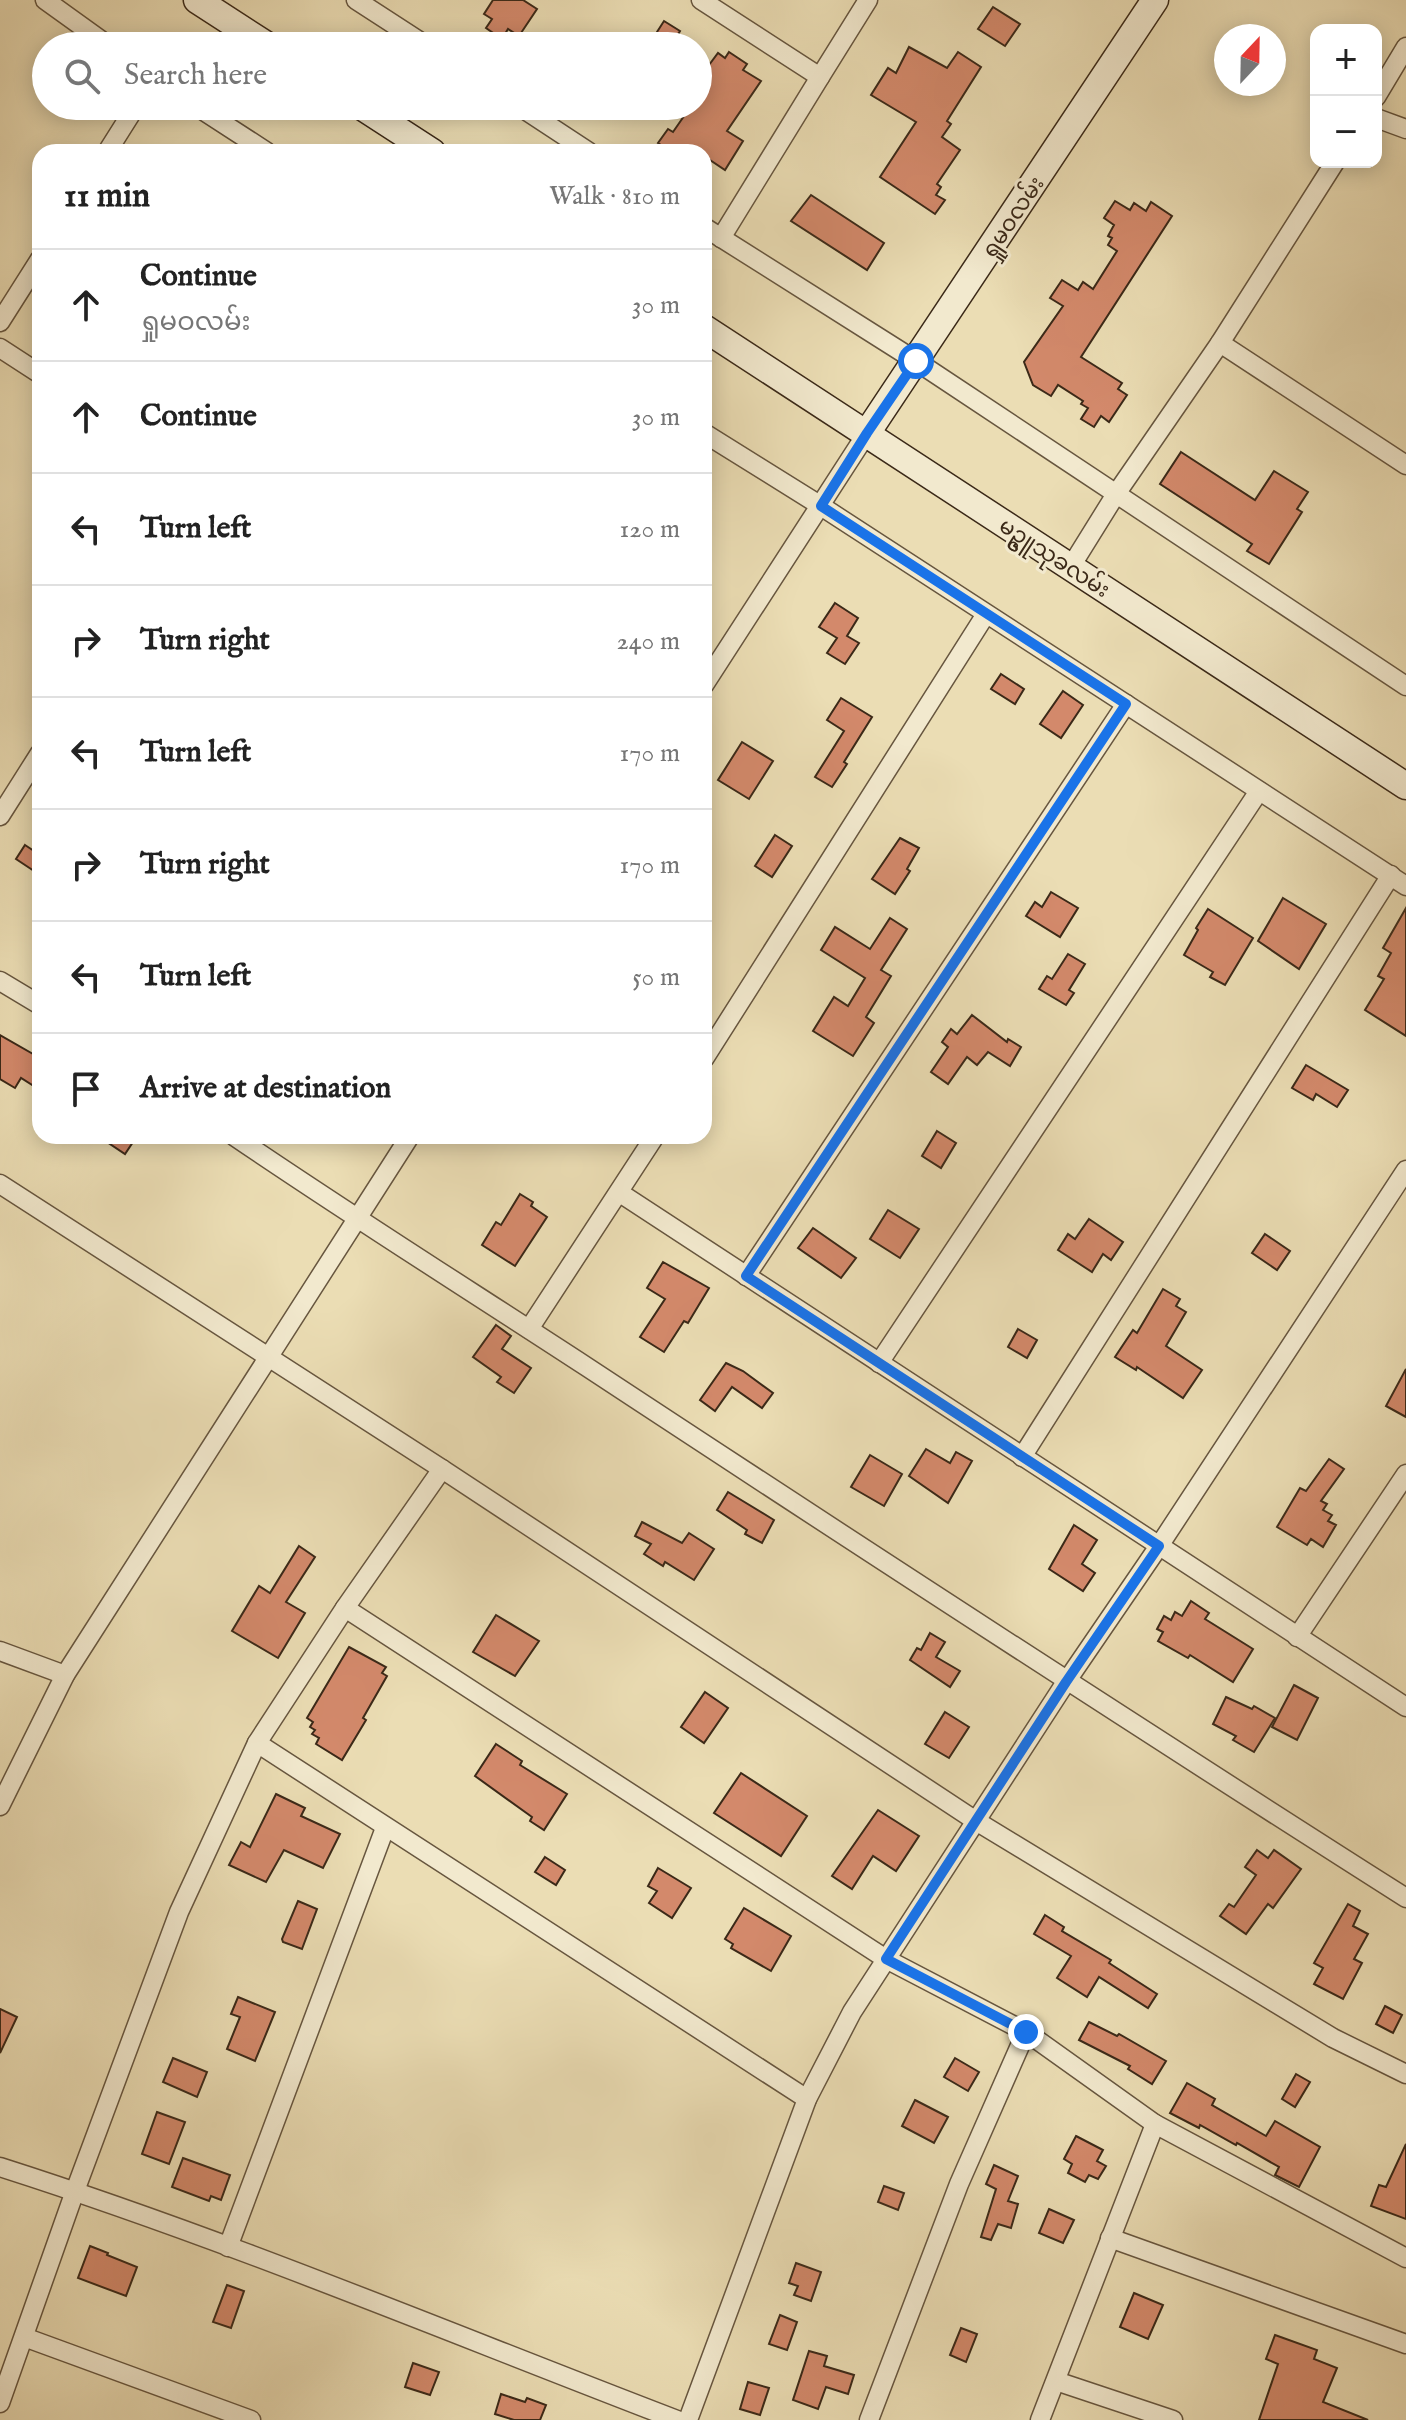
<!DOCTYPE html>
<meta charset="utf-8">
<style>
:root{--surface:#fff;--page:#f2f2f2;--text:#222;--muted:#767676;--line:#e0e0e0}
body{margin:0;font-family:"IM FELL English","Noto Sans Myanmar",serif;background:var(--page);color:var(--text)}
.controls{position:absolute;right:24px;top:24px;display:grid;overflow:hidden;border-radius:16px;box-shadow:0 4px 20px #0003}
.controls button{width:72px;height:72px;display:grid;place-items:center;padding:0;border:0;border-bottom:2px solid var(--line);background:var(--surface);color:var(--text);font:40px sans-serif}
.compass{position:absolute;left:1214px;top:24px;width:72px;height:72px;border-radius:50%;background:var(--surface);box-shadow:0 4px 20px #0003;rotate:22deg}
.stop{position:absolute;width:24px;height:24px;margin:-18px;border:6px solid #1a73e8;border-radius:50%;background:#fff}
.stop.end{background:#1a73e8;border-color:#fff;box-shadow:0 2px 8px #0008}
.list{margin:0;padding:0;list-style:none}
h2{display:flex;justify-content:space-between;align-items:center;height:104px;margin:0;padding:0 32px;font-size:34px}
h2 small{font-size:26px;font-weight:400;color:var(--muted)}
.list li{display:grid;grid-template-columns:52px 1fr auto;gap:24px;align-items:center;box-sizing:border-box;height:112px;padding:0 32px;border-top:2px solid var(--line)}
.list b{display:block;font-size:30px;white-space:nowrap}
.list p{margin:0;font-size:26px;white-space:nowrap;color:var(--muted)}
.list em{font-size:26px;font-style:normal;color:var(--muted)}
.icon{flex:none;width:44px;height:44px;fill:none;stroke:currentColor;stroke-width:2;stroke-linecap:round;stroke-linejoin:round}
.map{position:relative;flex:none;width:1406px;height:2420px;overflow:hidden}
.search{position:absolute;background:var(--surface);box-shadow:0 4px 20px #0003;left:32px;top:32px;width:680px;height:88px;display:flex;align-items:center;gap:20px;box-sizing:border-box;padding:0 28px;border-radius:44px;color:var(--muted);font-size:30px}
.panel{position:absolute;background:var(--surface);box-shadow:0 4px 20px #0003;left:32px;top:144px;width:680px;height:1000px;border-radius:24px}
.map>svg:first-child{display:block}
.building{fill:#d3896b;stroke:#3b2918;stroke-width:2}
.lines{fill:none;stroke-linecap:round;stroke-linejoin:round}
.street-casing{stroke:#67563f;stroke-width:21}
.secondary-casing{stroke:#3b2918;stroke-width:29}
.street{stroke:#f2e9ce;stroke-width:18}
.secondary{stroke:#f2e9ce;stroke-width:26}
.route{stroke:#1a73e8;stroke-width:10}
.labels{text-anchor:middle;stroke-width:6;stroke-linejoin:round;paint-order:stroke}
.street-label{font-size:22px;fill:#3b2918;stroke:#f2e9ce}
</style>
<div class="map">
<svg width="1406" height="2420" viewBox="0 0 1406 2420">
<rect width="100%" height="100%" fill="#ebddb4"/>
<filter id="stains"><feTurbulence type="fractalNoise" baseFrequency=".0025" numOctaves="4"/><feColorMatrix values="0 0 0 0 .2 0 0 0 0 .09 0 0 0 0 .02 0 0 0 .5 -.17"/></filter>
<radialGradient id="worn" r=".72"><stop offset=".6" stop-color="#630" stop-opacity="0"/><stop offset="1" stop-color="#630" stop-opacity=".3"/></radialGradient>
<g class="building">
<polygon points="493,0 523,0 537,9 519,36 508,29 502,39 486,28 492,19 484,14"/>
<polygon points="993,7 1020,24 1005,46 978,29"/>
<polygon points="664,21 680,31 671,46 648,46"/>
<polygon points="909,47 947,68 958,52 981,67 947,121 951,124 942,137 960,150 937,184 941,187 936,195 945,200 935,214 880,177 916,122 871,95 888,68 896,73"/>
<polygon points="729,52 747,64 743,70 761,81 727,131 743,141 725,170 704,156 704,152 660,152 664,147 658,143 668,129 673,132 691,106 698,106 698,58 709,65 718,53 725,58"/>
<polygon points="811,195 884,243 867,270 791,221"/>
<polygon points="1115,201 1130,210 1134,203 1146,211 1151,202 1172,216 1081,357 1122,383 1118,389 1127,395 1109,422 1101,416 1094,427 1081,419 1088,408 1081,404 1083,401 1058,385 1051,396 1033,385 1024,362 1063,306 1050,298 1062,280 1078,290 1083,282 1093,289 1117,251 1108,245 1112,238 1108,236 1114,225 1104,218"/>
<polygon points="1181,452 1255,500 1274,471 1308,492 1297,509 1302,512 1269,564 1247,551 1252,544 1160,484"/>
<polygon points="835,603 858,618 847,636 859,643 845,664 827,653 837,638 819,627"/>
<polygon points="1001,674 1024,689 1015,704 991,689"/>
<polygon points="1063,691 1083,705 1061,738 1040,724"/>
<polygon points="841,698 872,717 844,762 847,764 832,787 815,777 844,731 827,720"/>
<polygon points="742,742 773,761 749,799 718,780"/>
<polygon points="775,835 792,846 772,877 755,866"/>
<polygon points="900,838 919,848 907,869 910,871 895,894 872,879"/>
<polygon points="25,845 40,855 40,875 16,859"/>
<polygon points="1051,892 1078,908 1060,937 1026,916 1035,902 1042,907"/>
<polygon points="1283,898 1326,924 1299,969 1258,941"/>
<polygon points="1406,908 1406,1036 1365,1010 1384,979 1378,976 1391,953 1383,948"/>
<polygon points="1208,909 1253,938 1225,985 1210,977 1213,972 1184,955 1198,930 1196,928"/>
<polygon points="890,918 907,929 881,970 891,976 866,1017 874,1023 853,1056 813,1031 834,997 848,1006 865,978 821,950 835,927 870,949"/>
<polygon points="1068,954 1085,964 1069,990 1074,993 1066,1005 1039,989 1047,976 1052,979"/>
<polygon points="972,1015 1007,1042 1008,1039 1021,1047 1010,1066 988,1052 977,1065 967,1057 948,1084 931,1072 948,1047 942,1042 951,1029 957,1034"/>
<polygon points="0,1035 40,1058 40,1090 21,1078 15,1088 0,1079"/>
<polygon points="1306,1065 1348,1090 1337,1107 1316,1094 1313,1100 1292,1088"/>
<polygon points="937,1131 956,1143 941,1168 922,1156"/>
<polygon points="98,1136 137,1136 125,1154"/>
<polygon points="520,1194 533,1202 531,1206 547,1217 515,1266 482,1245 496,1222 501,1225"/>
<polygon points="888,1210 919,1229 900,1258 870,1239"/>
<polygon points="1089,1219 1123,1242 1111,1260 1103,1254 1092,1272 1058,1250 1068,1234 1075,1239"/>
<polygon points="813,1228 856,1258 841,1278 798,1248"/>
<polygon points="1265,1234 1290,1251 1277,1270 1252,1253"/>
<polygon points="663,1262 709,1288 688,1323 684,1321 664,1352 640,1337 665,1299 647,1288"/>
<polygon points="1163,1289 1180,1299 1176,1306 1186,1312 1166,1346 1202,1370 1183,1398 1137,1367 1136,1370 1115,1357 1133,1330 1137,1333"/>
<polygon points="496,1325 511,1336 502,1349 531,1368 514,1393 497,1382 501,1377 473,1357"/>
<polygon points="1018,1329 1037,1340 1027,1358 1008,1347"/>
<polygon points="726,1363 743,1371 773,1393 762,1408 732,1387 715,1411 700,1400"/>
<polygon points="1406,1369 1406,1417 1386,1406"/>
<polygon points="926,1449 950,1463 956,1452 972,1461 948,1503 909,1476"/>
<polygon points="870,1455 902,1474 884,1506 851,1487"/>
<polygon points="1329,1459 1344,1469 1321,1501 1327,1504 1323,1510 1332,1515 1328,1521 1336,1525 1323,1547 1311,1539 1307,1545 1277,1527 1300,1488 1306,1491"/>
<polygon points="728,1492 774,1520 762,1543 745,1534 747,1530 717,1510"/>
<polygon points="642,1522 682,1543 689,1533 714,1549 694,1580 665,1562 663,1566 644,1554 651,1544 635,1536"/>
<polygon points="1074,1525 1097,1540 1082,1564 1095,1573 1083,1591 1049,1569"/>
<polygon points="299,1546 315,1557 286,1602 305,1613 278,1658 232,1631 259,1586 270,1593"/>
<polygon points="1191,1601 1209,1613 1205,1619 1253,1649 1233,1682 1190,1655 1188,1658 1158,1641 1163,1632 1157,1629 1164,1616 1171,1620 1175,1612 1182,1616"/>
<polygon points="496,1615 539,1641 515,1676 473,1652"/>
<polygon points="930,1633 945,1642 936,1657 960,1671 950,1687 910,1660 917,1648 921,1650"/>
<polygon points="349,1647 386,1667 382,1673 387,1676 363,1718 366,1720 342,1760 316,1744 319,1738 312,1734 315,1730 310,1727 313,1722 307,1718"/>
<polygon points="1294,1685 1318,1698 1297,1740 1272,1727"/>
<polygon points="705,1692 728,1708 704,1743 681,1727"/>
<polygon points="1226,1697 1252,1709 1254,1706 1275,1718 1254,1752 1233,1740 1236,1736 1213,1724"/>
<polygon points="945,1712 969,1727 949,1758 925,1744"/>
<polygon points="496,1744 522,1761 520,1765 567,1794 544,1830 530,1821 532,1817 475,1776"/>
<polygon points="741,1773 807,1816 781,1856 714,1813"/>
<polygon points="276,1794 305,1808 301,1816 340,1834 323,1868 284,1850 266,1882 229,1865 241,1842 250,1847"/>
<polygon points="878,1810 919,1836 896,1871 873,1856 852,1889 832,1876"/>
<polygon points="1257,1850 1268,1858 1274,1850 1301,1869 1273,1908 1268,1904 1246,1934 1220,1916 1229,1904 1234,1907 1256,1875 1245,1867"/>
<polygon points="545,1857 565,1870 556,1885 535,1872"/>
<polygon points="658,1868 691,1888 672,1918 649,1903 657,1891 648,1886"/>
<polygon points="298,1901 317,1909 302,1949 283,1942 282,1939"/>
<polygon points="1348,1904 1360,1911 1353,1926 1368,1934 1354,1959 1362,1963 1343,1999 1314,1984 1323,1968 1314,1963"/>
<polygon points="744,1908 791,1936 771,1971 731,1948 733,1944 725,1939"/>
<polygon points="1045,1915 1064,1927 1062,1931 1111,1960 1109,1963 1157,1994 1148,2008 1099,1977 1087,1997 1057,1978 1071,1956 1034,1934"/>
<polygon points="238,1997 275,2012 255,2061 227,2049 240,2017 231,2014"/>
<polygon points="1385,2006 1402,2015 1393,2033 1376,2024"/>
<polygon points="0,2009 17,2017 0,2053"/>
<polygon points="1089,2022 1117,2036 1119,2034 1166,2061 1152,2084 1128,2069 1130,2066 1079,2040"/>
<polygon points="173,2058 207,2072 197,2097 163,2082"/>
<polygon points="955,2058 979,2072 968,2091 944,2077"/>
<polygon points="1296,2074 1310,2082 1295,2107 1282,2099"/>
<polygon points="1187,2083 1215,2099 1212,2105 1266,2136 1275,2121 1320,2147 1299,2187 1275,2175 1279,2167 1237,2143 1236,2145 1200,2125 1199,2128 1170,2113"/>
<polygon points="915,2100 948,2117 934,2143 902,2126"/>
<polygon points="157,2112 185,2122 169,2164 142,2154"/>
<polygon points="1076,2136 1103,2150 1097,2161 1106,2166 1098,2179 1089,2175 1085,2182 1068,2173 1072,2164 1064,2159"/>
<polygon points="1406,2144 1406,2219 1371,2206 1379,2185 1386,2187"/>
<polygon points="183,2158 230,2175 221,2200 211,2196 209,2201 172,2187"/>
<polygon points="994,2165 1018,2176 1008,2201 1018,2204 1011,2228 998,2224 991,2240 981,2237 996,2189 986,2184"/>
<polygon points="884,2186 904,2193 898,2210 878,2202"/>
<polygon points="1049,2209 1074,2220 1063,2243 1039,2233"/>
<polygon points="90,2246 108,2253 107,2255 137,2267 126,2296 78,2278"/>
<polygon points="796,2263 821,2272 811,2301 794,2295 798,2286 789,2283"/>
<polygon points="227,2285 244,2291 231,2328 213,2322"/>
<polygon points="1134,2293 1163,2305 1148,2339 1120,2327"/>
<polygon points="780,2315 797,2322 787,2350 769,2344"/>
<polygon points="961,2328 977,2334 966,2362 950,2355"/>
<polygon points="1275,2335 1317,2350 1314,2359 1337,2368 1323,2402 1368,2420 1259,2420 1278,2364 1266,2359"/>
<polygon points="809,2351 827,2356 824,2366 854,2375 848,2394 826,2387 818,2409 793,2400"/>
<polygon points="413,2363 439,2372 430,2395 405,2387"/>
<polygon points="748,2382 769,2388 760,2415 740,2409"/>
<polygon points="501,2394 525,2402 527,2398 546,2405 540,2420 514,2420 495,2414"/>
</g>
<g class="lines">
<g class="street-casing">
<g id="street">
<polyline points="45,0 109,46"/>
<polyline points="356,0 427,46"/>
<polyline points="701,0 820,77 721,238"/>
<polyline points="820,77 868,0"/>
<polyline points="1376,97 1406,47"/>
<polyline points="196,106 267,152"/>
<polyline points="519,106 589,152"/>
<polyline points="1376,118 1406,129"/>
<polyline points="107,152 136,106"/>
<polyline points="704,227 916,361 1406,686"/>
<polyline points="0,322 40,259"/>
<polyline points="1220,343 1406,465"/>
<polyline points="0,348 40,374"/>
<polyline points="704,433 821,506 1406,886"/>
<polyline points="1070,568 1116,494 1220,343 1335,162"/>
<polyline points="704,685 867,433"/>
<polyline points="0,816 40,753"/>
<polyline points="0,981 40,1005"/>
<polyline points="704,1059 986,614"/>
<path d="M 234,1136 C 350,1215 469,1290 587,1367 C 859,1546 1131,1723 1406,1898"/>
<polyline points="0,1184 442,1469 976,1821 1333,2038 1406,2074"/>
<polyline points="620,1193 1406,1707"/>
<polyline points="746,1276 1126,704"/>
<polyline points="529,1329 655,1136"/>
<polyline points="879,1363 1259,791"/>
<polyline points="1022,1457 1391,875"/>
<polyline points="345,1608 886,1959 1026,2032 1155,2124 1406,2258"/>
<polyline points="1297,1637 1406,1474"/>
<polyline points="0,1651 65,1675"/>
<polyline points="257,1743 807,2099"/>
<polyline points="0,1806 65,1675 410,1136"/>
<path d="M 0,2167 C 229,2240 452,2334 677,2420"/>
<polyline points="1110,2238 1406,2344"/>
<polyline points="228,2247 385,1828"/>
<polyline points="24,2337 251,2420"/>
<polyline points="1056,2381 1173,2420"/>
<polyline points="0,2403 75,2191 179,1912 257,1743 345,1608 442,1469"/>
<polyline points="688,2420 807,2099 852,2012 1066,1682 1159,1546 1406,1170"/>
<polyline points="869,2420 959,2184 1026,2032"/>
<polyline points="1040,2420 1155,2124"/>
</g>
</g>
<g class="secondary-casing">
<g id="secondary">
<polyline points="197,0 268,46"/>
<polyline points="361,106 432,152"/>
<polyline points="704,328 1406,786"/>
<polyline points="867,433 1155,0"/>
</g>
</g>
<use href="#street" class="street"/>
<use href="#secondary" class="secondary"/>
</g>
<g class="lines">
<polyline class="route" points="916,361 867,433 821,506 1126,704 746,1276 1159,1546 1066,1682 886,1959 1026,2032"/>
</g>
<g class="labels">
<g class="street-label">
<text transform="translate(1012 217) rotate(-56)" y="8">ရှုမဝလမ်း</text>
<text transform="translate(1055 557) rotate(33)" y="8">မဥ္ဇူသုခလမ်း</text>
</g>
</g>
<rect width="100%" height="100%" filter="url(#stains)"/>
<rect width="100%" height="100%" fill="url(#worn)"/>
</svg>
<div class="controls">
<button>+</button>
<button>−</button>
</div>
<svg class="compass" viewBox="-18 -18 36 36"><path d="M0-13l5 13h-10z" fill="#e53935"/><path d="M0 13l5-13h-10z" fill="#767676"/></svg>
<div class="stop" style="left:916px;top:361px"></div>
<div class="stop end" style="left:1026px;top:2032px"></div>
<div class="search"><svg class="icon" aria-label="search" viewBox="0 0 24 24"><circle cx="10" cy="10" r="6"/><path d="M15 15l6 6"/></svg>Search here</div>
<section class="panel">
<h2>11 min<small>Walk · 810 m</small></h2>
<ul class="list">
<li><svg class="icon" aria-label="ahead" viewBox="0 0 24 24"><path d="M12 20V5M6 11l6-6 6 6"/></svg><div><b>Continue</b><p>ရှုမဝလမ်း</p></div><em>30 m</em></li>
<li><svg class="icon" aria-label="ahead" viewBox="0 0 24 24"><path d="M12 20V5M6 11l6-6 6 6"/></svg><div><b>Continue</b></div><em>30 m</em></li>
<li><svg class="icon" aria-label="left" viewBox="0 0 24 24"><path d="M17 20v-9H6M10 6l-5 5 5 5"/></svg><div><b>Turn left</b></div><em>120 m</em></li>
<li><svg class="icon" aria-label="right" viewBox="0 0 24 24"><path d="M7 20v-9h11M14 6l5 5-5 5"/></svg><div><b>Turn right</b></div><em>240 m</em></li>
<li><svg class="icon" aria-label="left" viewBox="0 0 24 24"><path d="M17 20v-9H6M10 6l-5 5 5 5"/></svg><div><b>Turn left</b></div><em>170 m</em></li>
<li><svg class="icon" aria-label="right" viewBox="0 0 24 24"><path d="M7 20v-9h11M14 6l5 5-5 5"/></svg><div><b>Turn right</b></div><em>170 m</em></li>
<li><svg class="icon" aria-label="left" viewBox="0 0 24 24"><path d="M17 20v-9H6M10 6l-5 5 5 5"/></svg><div><b>Turn left</b></div><em>50 m</em></li>
<li><svg class="icon" aria-label="arrive" viewBox="0 0 24 24"><path d="M6 21V4h12l-3 4 3 4H6"/></svg><div><b>Arrive at destination</b></div></li>
</ul>
</section>
</div>
